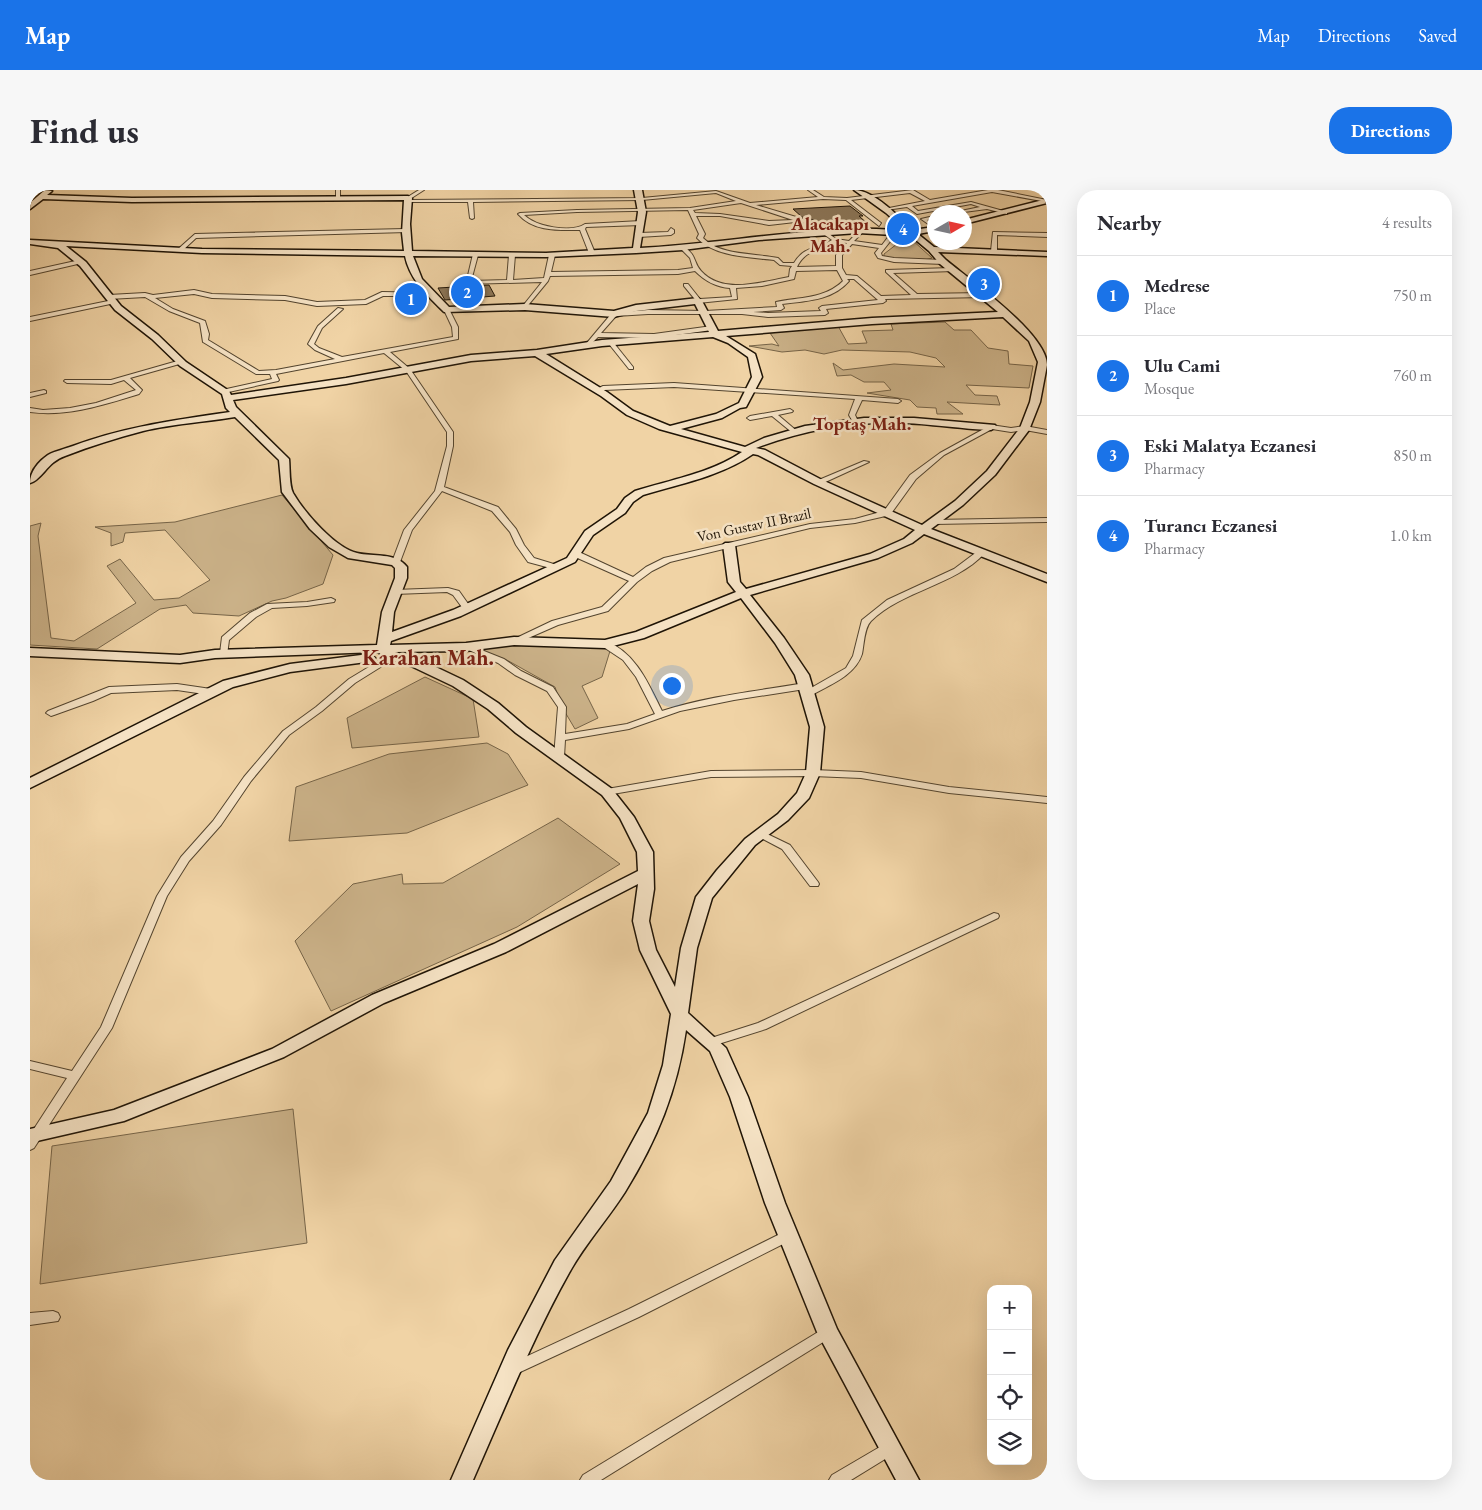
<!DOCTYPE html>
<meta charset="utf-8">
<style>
:root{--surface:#fff;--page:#f7f7f7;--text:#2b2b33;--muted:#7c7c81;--line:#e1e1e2;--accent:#1a73e8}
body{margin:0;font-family:"EB Garamond",serif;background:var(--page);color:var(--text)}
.controls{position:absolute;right:15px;bottom:15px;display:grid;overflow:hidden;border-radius:10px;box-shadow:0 5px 20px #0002}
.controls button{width:45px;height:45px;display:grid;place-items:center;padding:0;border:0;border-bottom:1px solid var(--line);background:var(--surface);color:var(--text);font:25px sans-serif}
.compass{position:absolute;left:897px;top:15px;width:45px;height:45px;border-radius:50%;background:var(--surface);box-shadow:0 5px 20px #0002;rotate:81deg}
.you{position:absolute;left:641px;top:495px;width:18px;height:18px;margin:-12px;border:4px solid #fff;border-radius:50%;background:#1a73e8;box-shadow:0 0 0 8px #1a73e833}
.badge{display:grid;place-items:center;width:32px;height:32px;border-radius:50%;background:var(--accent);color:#fff;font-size:16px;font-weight:700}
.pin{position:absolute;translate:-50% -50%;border:2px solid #fff;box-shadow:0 1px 5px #0006}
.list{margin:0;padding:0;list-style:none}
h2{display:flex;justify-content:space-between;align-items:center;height:65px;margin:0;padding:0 20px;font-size:21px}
h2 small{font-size:16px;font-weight:400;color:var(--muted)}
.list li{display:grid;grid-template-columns:32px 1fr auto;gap:15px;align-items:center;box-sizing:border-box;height:80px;padding:0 20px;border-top:1px solid var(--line)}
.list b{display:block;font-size:19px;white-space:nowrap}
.list p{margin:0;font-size:16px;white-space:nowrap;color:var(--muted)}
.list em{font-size:16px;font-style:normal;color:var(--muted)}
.icon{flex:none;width:28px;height:28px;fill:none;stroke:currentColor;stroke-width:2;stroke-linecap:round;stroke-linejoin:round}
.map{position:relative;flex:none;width:1017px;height:1290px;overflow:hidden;border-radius:20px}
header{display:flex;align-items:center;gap:30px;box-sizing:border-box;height:70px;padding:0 25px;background:var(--accent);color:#fff}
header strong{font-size:24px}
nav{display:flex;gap:28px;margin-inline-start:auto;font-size:18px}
.intro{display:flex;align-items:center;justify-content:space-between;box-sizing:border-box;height:120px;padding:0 30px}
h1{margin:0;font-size:35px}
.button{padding:12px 22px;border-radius:20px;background:var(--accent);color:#fff;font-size:18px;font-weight:700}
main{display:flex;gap:30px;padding:0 30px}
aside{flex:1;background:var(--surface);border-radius:20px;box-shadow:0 5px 20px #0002}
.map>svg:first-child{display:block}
.green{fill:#ccb38a;stroke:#766448}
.building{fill:#8c7759;stroke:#1f1406}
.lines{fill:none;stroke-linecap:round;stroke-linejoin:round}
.street-casing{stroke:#53442e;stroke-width:2}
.secondary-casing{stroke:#1f1406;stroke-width:3}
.street{fill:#f5e2c4;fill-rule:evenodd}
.secondary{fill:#f5e2c4;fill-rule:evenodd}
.labels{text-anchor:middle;stroke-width:5;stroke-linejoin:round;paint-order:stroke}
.far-street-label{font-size:15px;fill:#1f1406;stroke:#f5e2c4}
.far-district-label{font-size:19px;font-weight:bold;fill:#7a1f14;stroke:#f5e2c4}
.district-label{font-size:22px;font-weight:bold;fill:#7a1f14;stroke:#f5e2c4}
</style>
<header>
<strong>Map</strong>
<nav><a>Map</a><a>Directions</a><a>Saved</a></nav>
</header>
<div class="intro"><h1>Find us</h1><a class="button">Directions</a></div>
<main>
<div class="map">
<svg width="1017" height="1290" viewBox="0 0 1017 1290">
<rect width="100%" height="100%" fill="#f0d3a5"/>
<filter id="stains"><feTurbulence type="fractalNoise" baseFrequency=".004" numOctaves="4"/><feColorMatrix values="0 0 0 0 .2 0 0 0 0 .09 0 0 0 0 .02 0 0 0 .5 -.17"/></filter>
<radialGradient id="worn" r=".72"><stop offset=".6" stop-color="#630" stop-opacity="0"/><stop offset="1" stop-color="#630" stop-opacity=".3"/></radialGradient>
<g class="green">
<path d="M 876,47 L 880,48 L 902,68 C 889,73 868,69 854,67 L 854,64 Z"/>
<polygon points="915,132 924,140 941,140 958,158 978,161 979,174 1003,176 999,198 936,195 945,205 967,206 970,215 917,212 933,224 907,224 906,218 887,217 880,210 837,203 861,200 854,192 834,192 821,185 807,186 803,173 813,180 864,174 915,177 906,168 880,162 812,160 794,164 775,160 752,162 719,156 742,154 749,156 740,143 808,136 818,154 837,153 832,141 863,140 861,134"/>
<polygon points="252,305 303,365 293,394 256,408 242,411 209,426 163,423 156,415 130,419 67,459 0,455 0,336 11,333 8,346 21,448 44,451 106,413 77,376 90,369 124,410 149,408 180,390 135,340 95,343 93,352 81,356 81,343 65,337 145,332"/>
<polygon points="484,451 575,454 580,461 572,487 552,496 568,528 545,539 532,517 525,497 475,469 440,459"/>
<polygon points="395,487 443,509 449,547 322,558 317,528"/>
<polygon points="457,553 478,564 498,595 377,643 259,651 266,597 359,564"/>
<polygon points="528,628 590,674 487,737 301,821 265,751 323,694 372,684 373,694 413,693"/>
<polygon points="263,919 277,1053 10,1094 22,956"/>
</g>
<g class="building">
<polygon points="820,16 833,26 829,26 840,36 795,39 784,30 772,27 763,19"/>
<polygon points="459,95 465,106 415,110 408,98"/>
</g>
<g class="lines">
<g class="street-casing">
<g id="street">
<polygon points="306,0 310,0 310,8 306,7"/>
<polygon points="389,0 394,0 380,9 376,8"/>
<path d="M 778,0 L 783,0 L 794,7 L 817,8 L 883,0 L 900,10 L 958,0 L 968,0 L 1017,10 L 1017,12 L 962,2 L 882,16 L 888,21 L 941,12 L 977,22 L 977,24 L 957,19 L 934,22 L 926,22 L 950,17 L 941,14 L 887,24 L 877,17 L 856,20 L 854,19 L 895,11 L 880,3 L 821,10 L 851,33 L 849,36 L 816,10 L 793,9 L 726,15 L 783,32 L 806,49 L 819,51 L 831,39 L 834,41 L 824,51 L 852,55 L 862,42 L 866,42 L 866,44 L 851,63 L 852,66 L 864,68 L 913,70 L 916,72 L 913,74 L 864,72 L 848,68 L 845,63 L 849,58 L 822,54 L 812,65 L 812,78 L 816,85 L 827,86 L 851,106 L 881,105 L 856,82 L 856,80 L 922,78 L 925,80 L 924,81 L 863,83 L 887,104 L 954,103 L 957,105 L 954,107 L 855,109 L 856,111 L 853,113 L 796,119 L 798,123 L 795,125 L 738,127 L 712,124 L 618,124 L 586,126 L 571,143 L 624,144 L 682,136 L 685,138 L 682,140 L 624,148 L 568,147 L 558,157 L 555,155 L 556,154 L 582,123 L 618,120 L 675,121 L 747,117 L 746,112 C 769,107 795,109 813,91 L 807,80 L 766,81 L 764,89 L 732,96 L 706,98 L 707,109 L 668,113 L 654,96 L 654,94 L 658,94 L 670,109 L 702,107 L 700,98 C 686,97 675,91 665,81 L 648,84 L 520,86 L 518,91 L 495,119 L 492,117 L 512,92 L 436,94 L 443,64 L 448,65 L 441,91 L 477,90 L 479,65 L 482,63 L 485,65 L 483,90 L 514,88 L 519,65 L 522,63 L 525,65 L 521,82 L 648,80 L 663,78 L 660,68 L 650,58 L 653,56 C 667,65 663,72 671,81 C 692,104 728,93 754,88 L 759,87 L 760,79 L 762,76 L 750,75 L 744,70 C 720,67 685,67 667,48 L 669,44 L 658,20 L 547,22 L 494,25 C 506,37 541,43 555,34 L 611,31 L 614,33 L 611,35 L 556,37 L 555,39 L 565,63 L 562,65 L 559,63 L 550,40 C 528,40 504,42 488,24 L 490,23 L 547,20 L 660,18 L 706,11 L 686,3 L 612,10 L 443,12 L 444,28 L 442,29 L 440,28 L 438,12 L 378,12 L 376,11 L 378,10 L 612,8 L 686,1 L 720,13 L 788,7 ZM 711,13 L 763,30 L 739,31 L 690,24 L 665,23 L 663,20 ZM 666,26 L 690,26 L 739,35 L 765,32 L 767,31 L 779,34 L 802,50 C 787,60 775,55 764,73 L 753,73 L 748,68 C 724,63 691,66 673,48 L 675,44 ZM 806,52 L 817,53 L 806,65 L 806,76 L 767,77 C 777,57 790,63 806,52 ZM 817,89 L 824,89 L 848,110 L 792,116 L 789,118 L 791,121 L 738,123 L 723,122 L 751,120 L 754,118 L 752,114 C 775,111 802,111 819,91 Z"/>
<polygon points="904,26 904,28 897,30 904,35 904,38 891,29"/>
<polygon points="641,38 644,40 644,43 641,45 609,47 606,45 609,43 638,42"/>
<polygon points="375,39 377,42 166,48 152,61 147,60 165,44"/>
<polygon points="963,42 1017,43 1017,47 967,45 967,61 964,63 961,61"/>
<polygon points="50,70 52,71 52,73 0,85 0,81"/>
<polygon points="164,100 182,104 255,106 287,112 335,110 352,102 404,103 405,104 402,106 353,106 336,114 287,116 255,110 182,108 164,104 125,108 143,119 175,131 179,144 178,150 229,181 246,180 305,169 285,160 278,154 288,136 308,118 313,119 292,138 284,154 289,158 312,167 423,147 422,137 414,120 419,119 428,137 428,149 360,162 380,179 423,242 423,256 414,297 468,317 486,339 494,355 504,368 527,375 527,379 524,379 498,372 486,355 480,342 462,321 412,301 382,340 370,372 369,374 363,374 362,372 374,340 405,301 417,256 417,242 376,181 354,163 246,184 249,190 248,191 194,203 191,201 192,200 242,189 240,184 226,184 173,152 170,133 139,121 115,107 79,109 76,107 79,105 115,103 123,105"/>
<polygon points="83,110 85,111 85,113 0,131 0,127"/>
<polygon points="579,152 583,152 603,177 603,179 599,179 579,154"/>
<path d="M 151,170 L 154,172 L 153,173 L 100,188 L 112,200 L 109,204 C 73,215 38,227 0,222 L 0,218 L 13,220 L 40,218 L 66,213 L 106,200 L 94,190 L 81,194 L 37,193 L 34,191 L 35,190 L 81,190 Z"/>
<polygon points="644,193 868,209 871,211 868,213 832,210 825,225 828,231 825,233 823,232 819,225 825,209 644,197 574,200 568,202 565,200 573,196"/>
<polygon points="14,200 16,201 16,203 0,207 0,203"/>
<polygon points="760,219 763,221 762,222 748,225 768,242 768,244 764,244 742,226 720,230 717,228 720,226"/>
<polygon points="961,235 981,238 995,236 1017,240 1017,244 995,240 981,242 962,239 914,265 886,289 860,325 825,333 780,338 640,372 622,381 607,392 578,421 528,435 487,453 481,453 480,451 522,431 572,417 599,391 543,366 543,362 549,362 603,387 616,377 634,368 780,334 825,329 854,321 880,285 910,263"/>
<polygon points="834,271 839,272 791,294 784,292"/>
<polygon points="1017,328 1017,332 904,334 900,332 904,330"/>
<path d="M 948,361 L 954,361 L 955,363 C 924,396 873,400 841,431 C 834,438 834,455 832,464 C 825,486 799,495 780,506 L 774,506 L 773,504 L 774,502 L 816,478 L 823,466 L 832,430 L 857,410 L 924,379 Z"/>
<polygon points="418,398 429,401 441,418 440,420 434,420 423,405 417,402 365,404 361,402 365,400"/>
<polygon points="301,408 305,410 304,412 277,416 242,418 226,427 199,450 197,465 191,465 190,463 192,447 220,423 237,414 277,412"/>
<path d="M 575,451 C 606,462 619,495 632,521 C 678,506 728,501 775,493 L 779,496 L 775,499 L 704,510 L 650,521 L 599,539 L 535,550 L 534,567 L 529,570 L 524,567 L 528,517 L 517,501 L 485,485 L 468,473 L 432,457 L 433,455 L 439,455 L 474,469 L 491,481 L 523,497 L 536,517 L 535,544 L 597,534 L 625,524 L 606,487 L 593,470 L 572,456 L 571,454 Z"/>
<polygon points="362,463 366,466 365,468 325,493 292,521 259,545 221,591 191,635 159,671 137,706 82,838 4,958 0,960 0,945 37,888 0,879 0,871 42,881 71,837 127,706 151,667 183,631 214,587 253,541 286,517 319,489"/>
<polygon points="147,494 181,499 185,502 181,505 147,500 81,503 63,511 24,525 21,526 16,523 18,521 79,497"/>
<polygon points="783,580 831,582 919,597 1017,607 1017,613 919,603 831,588 783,586 681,587 577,605 572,602 577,599 681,581"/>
<polygon points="731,641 760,655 788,692 789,694 788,696 780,696 752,659 727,646 726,644 727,642"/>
<polygon points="964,723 968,724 969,726 968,728 736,839 682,856 678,855 676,852 678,849 728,833"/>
<polygon points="758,1040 763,1041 765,1045 763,1049 609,1127 488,1183 483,1185 478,1183 476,1179 478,1175 599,1119"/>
<polygon points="23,1121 28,1123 30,1127 28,1131 0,1135 0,1123"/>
<polygon points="798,1136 803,1138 805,1142 803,1146 571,1290 550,1290 553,1285"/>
<polygon points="860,1251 865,1253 868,1258 865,1263 821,1290 799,1290 802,1285"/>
</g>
</g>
<g class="secondary-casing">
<g id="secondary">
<path d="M 15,0 L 22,1 L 17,5 L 102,8 L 378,6 L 382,8 L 380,34 L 382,61 L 516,63 L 603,58 L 608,22 L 604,0 L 612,0 L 616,22 L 610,58 C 683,54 754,41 826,39 C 843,38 860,40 876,41 L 856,23 L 824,0 C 844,0 869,27 883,40 L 904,37 L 904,41 L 888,44 L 904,57 L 1017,62 L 1017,66 L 908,62 L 916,70 C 940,90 1017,144 1017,175 L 1010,212 L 999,240 L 965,285 L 933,315 L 901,339 L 1017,384 L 1017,392 L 894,344 L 882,353 L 848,368 L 720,405 L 754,448 L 779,485 L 794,537 L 790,583 L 779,608 L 758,630 L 725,655 L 682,708 L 667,758 L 658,823 L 696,858 L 718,907 L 755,1013 L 807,1139 L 889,1290 L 866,1290 L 787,1142 L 735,1013 L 700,907 L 680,861 L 656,840 C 647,901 627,950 595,1002 C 577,1030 555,1054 539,1083 C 502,1149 474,1220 443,1290 L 421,1290 L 478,1160 L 525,1070 L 581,991 L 618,923 L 633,875 L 641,824 L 610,760 L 603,731 L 608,694 L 476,762 L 354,813 L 254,867 L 94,931 L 7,951 L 0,949 L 0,939 L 84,920 L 242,859 L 342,805 L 464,754 L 608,681 L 607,662 L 590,628 L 572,605 L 486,543 L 458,519 L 423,496 L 381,476 L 357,469 L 348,462 L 185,468 L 150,473 L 0,466 L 0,458 L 150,465 L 185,460 L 347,455 L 352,422 L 365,388 L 365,378 L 362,375 L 318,368 L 299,357 L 280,339 L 252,302 L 249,270 L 205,227 C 175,232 143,234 113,241 C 86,248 61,256 35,266 C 17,272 12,290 0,293 C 0,282 8,272 18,265 C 25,261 35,259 43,256 C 93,237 146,230 200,222 L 196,218 L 192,204 L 150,176 L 122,149 L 85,120 L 50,76 L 28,58 L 0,54 L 0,50 L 172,59 L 374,61 L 372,43 L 374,10 L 102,12 L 13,9 L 0,19 L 0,13 ZM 828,43 L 881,46 L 899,61 L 910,74 L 968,122 L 842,128 L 688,141 L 672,111 L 668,108 L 606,115 L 584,121 L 495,114 L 419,117 L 392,89 L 383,66 L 516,67 L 606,63 L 653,60 L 729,50 ZM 36,56 L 172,63 L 375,66 C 380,90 397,105 414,122 L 495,120 L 584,127 L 606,121 L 665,114 L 679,142 L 572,150 L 507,160 L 441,165 L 316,188 L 201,205 L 199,201 L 156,172 L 128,145 L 91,116 L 56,72 ZM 973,127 L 999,151 L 1008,172 L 1000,212 L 990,238 L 957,281 L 925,311 L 892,335 L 792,290 L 735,260 L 726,258 C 773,240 822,231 873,233 C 902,234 932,239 961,240 L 966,237 L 965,235 L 884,228 L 834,228 L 775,236 L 734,248 L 715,257 L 651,239 L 692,228 L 710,218 L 716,217 L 732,187 L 725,164 L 696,146 L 842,134 ZM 683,147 L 698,153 L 718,167 L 722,187 L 709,213 L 686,224 L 640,236 L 603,221 L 577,202 L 516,164 L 572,156 ZM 505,166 L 571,206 L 597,225 L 629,239 L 712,262 C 681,283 640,290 605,301 L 595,308 L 587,319 L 555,341 L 537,368 L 423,420 L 362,442 L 364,422 L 377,388 L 377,377 C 366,362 343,367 327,363 C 305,358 274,322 263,303 C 259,295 260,279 259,269 L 206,217 L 203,210 L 316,194 L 441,171 ZM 723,264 L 728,265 L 784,294 L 885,340 L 874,349 L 840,364 L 716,399 L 710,392 L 705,355 L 703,353 L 695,353 L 693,355 L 698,392 L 706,402 L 606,442 L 575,450 L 484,447 L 436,453 L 360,455 L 361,451 L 431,426 L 545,372 L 563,345 L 595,323 L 603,312 L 613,305 C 650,294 691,286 723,264 ZM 711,408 L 745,453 L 765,485 L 780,537 L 776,583 L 767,603 L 748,624 L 715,649 L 687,680 L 666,707 L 651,758 L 645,797 L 626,760 L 619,731 L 624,699 L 623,662 L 604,627 L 582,599 L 496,537 L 468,513 L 433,490 L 391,470 L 365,462 L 436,461 L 484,455 L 575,458 L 614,448 Z"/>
<polygon points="1017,9 1017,13 934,34 934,30"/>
<polygon points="339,464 345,468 344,471 260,482 203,497 0,598 0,588 193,491 260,474"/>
</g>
</g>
<use href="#street" class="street"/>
<use href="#secondary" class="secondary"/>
</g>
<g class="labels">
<g class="far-street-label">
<text transform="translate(724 335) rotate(-12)" y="5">Von Gustav II Brazil</text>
</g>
<g class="far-district-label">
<text x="800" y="40">Alacakapı<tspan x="800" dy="22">Mah.</tspan></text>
<text x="832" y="240">Toptaş Mah.</text>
</g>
<g class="district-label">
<text x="398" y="475">Karahan Mah.</text>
</g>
</g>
<rect width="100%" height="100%" filter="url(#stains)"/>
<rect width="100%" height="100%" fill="url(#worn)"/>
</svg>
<div class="controls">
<button>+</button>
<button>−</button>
<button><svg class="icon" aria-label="locate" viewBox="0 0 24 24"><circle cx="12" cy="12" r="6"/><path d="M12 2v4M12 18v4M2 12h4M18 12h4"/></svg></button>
<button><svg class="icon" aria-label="layers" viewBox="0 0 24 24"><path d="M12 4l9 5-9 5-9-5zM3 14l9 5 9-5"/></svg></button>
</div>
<svg class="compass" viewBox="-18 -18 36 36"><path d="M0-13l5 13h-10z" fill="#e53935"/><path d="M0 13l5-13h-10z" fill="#7c7c81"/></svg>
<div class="you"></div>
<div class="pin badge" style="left:381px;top:109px">1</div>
<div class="pin badge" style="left:437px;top:102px">2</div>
<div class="pin badge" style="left:954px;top:94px">3</div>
<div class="pin badge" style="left:873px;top:39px">4</div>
</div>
<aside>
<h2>Nearby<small>4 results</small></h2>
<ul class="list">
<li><span class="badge">1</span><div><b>Medrese</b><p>Place</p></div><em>750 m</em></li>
<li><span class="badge">2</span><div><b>Ulu Cami</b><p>Mosque</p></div><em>760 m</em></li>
<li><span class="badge">3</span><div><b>Eski Malatya Eczanesi</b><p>Pharmacy</p></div><em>850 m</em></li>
<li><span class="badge">4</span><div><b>Turancı Eczanesi</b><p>Pharmacy</p></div><em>1.0 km</em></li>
</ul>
</aside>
</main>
